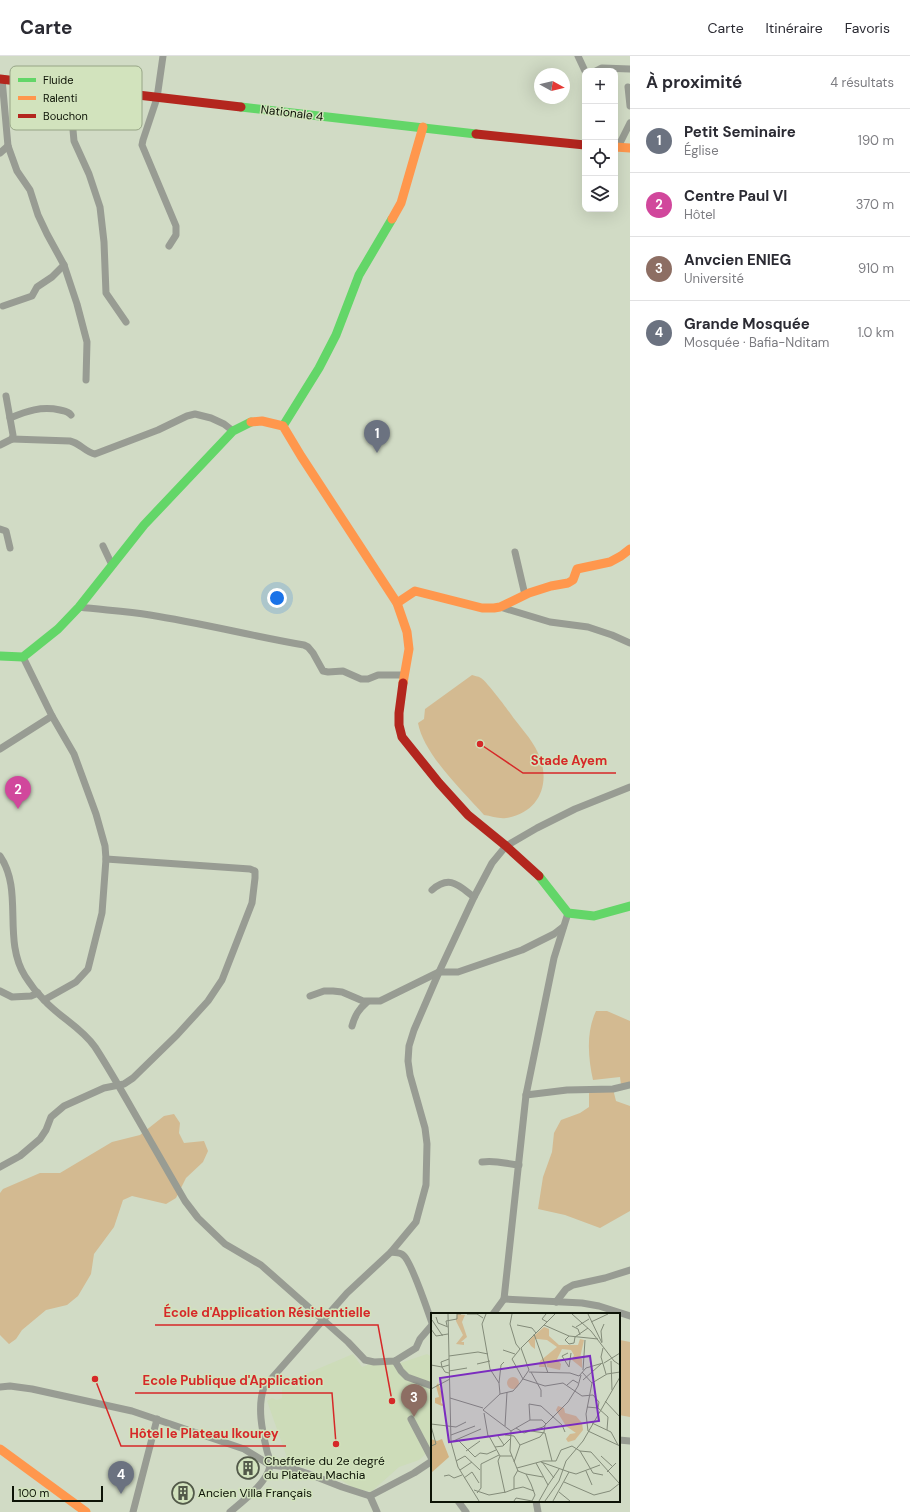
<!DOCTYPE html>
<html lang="fr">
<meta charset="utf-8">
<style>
:root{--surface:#fff;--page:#f7f7f7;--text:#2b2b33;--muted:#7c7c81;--line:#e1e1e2;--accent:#525949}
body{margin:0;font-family:"DM Sans",sans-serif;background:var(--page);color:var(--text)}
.controls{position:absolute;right:12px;top:12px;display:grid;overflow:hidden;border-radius:8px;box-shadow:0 4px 16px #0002}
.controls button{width:36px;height:36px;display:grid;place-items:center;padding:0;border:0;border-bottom:1px solid var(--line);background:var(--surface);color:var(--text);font:20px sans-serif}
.compass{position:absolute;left:534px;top:12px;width:36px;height:36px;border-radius:50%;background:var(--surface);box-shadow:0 4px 16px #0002;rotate:98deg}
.scale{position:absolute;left:12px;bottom:10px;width:91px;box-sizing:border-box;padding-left:4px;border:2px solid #0d1306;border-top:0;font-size:11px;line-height:14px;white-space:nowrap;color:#0d1306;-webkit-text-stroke:3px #d2e3bd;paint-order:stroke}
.you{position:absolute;left:277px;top:542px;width:14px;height:14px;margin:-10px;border:3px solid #fff;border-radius:50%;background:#1a73e8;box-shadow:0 0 0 6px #1a73e833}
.badge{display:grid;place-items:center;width:26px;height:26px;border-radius:50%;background:var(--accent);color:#fff;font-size:13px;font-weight:700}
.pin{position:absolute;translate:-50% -33px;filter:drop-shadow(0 1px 2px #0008)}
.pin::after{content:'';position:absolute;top:21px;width:14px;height:12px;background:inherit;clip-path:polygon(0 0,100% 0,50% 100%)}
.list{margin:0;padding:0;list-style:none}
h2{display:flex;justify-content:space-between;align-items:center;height:52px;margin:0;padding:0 16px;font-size:17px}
h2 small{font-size:13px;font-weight:400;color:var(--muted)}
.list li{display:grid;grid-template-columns:26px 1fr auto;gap:12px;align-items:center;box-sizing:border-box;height:64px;padding:0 16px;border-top:1px solid var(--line)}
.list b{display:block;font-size:15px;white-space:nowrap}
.list p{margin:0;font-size:13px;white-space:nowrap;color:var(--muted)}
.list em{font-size:13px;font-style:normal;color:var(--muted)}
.icon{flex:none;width:22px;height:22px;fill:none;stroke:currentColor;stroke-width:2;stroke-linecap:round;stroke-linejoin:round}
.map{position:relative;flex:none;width:630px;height:1456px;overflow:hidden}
header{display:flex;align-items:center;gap:24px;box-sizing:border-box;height:56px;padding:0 20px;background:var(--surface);border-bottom:1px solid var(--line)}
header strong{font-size:19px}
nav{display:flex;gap:22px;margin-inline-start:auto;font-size:14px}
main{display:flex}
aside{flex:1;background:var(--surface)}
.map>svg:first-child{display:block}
.built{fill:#cddcb9}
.green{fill:#d3ba91}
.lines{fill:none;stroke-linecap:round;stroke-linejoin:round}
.street{stroke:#989c93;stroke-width:7}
.fast{stroke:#63d668;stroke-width:9}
.slow{stroke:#ff974d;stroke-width:9}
.jam{stroke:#b3261e;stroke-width:9}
.labels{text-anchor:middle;stroke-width:3;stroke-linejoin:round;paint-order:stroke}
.street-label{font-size:12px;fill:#0d1306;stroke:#d2e3bd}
.poi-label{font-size:12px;fill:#0d1306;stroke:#d2e3bd;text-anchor:start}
.inset-road{fill:none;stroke:#838b79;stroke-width:1}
.view{fill:#7b2cbf;fill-opacity:0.15;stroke:#7b2cbf;stroke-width:2}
.inset-edge{fill:none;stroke:#0d1306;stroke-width:2}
.key{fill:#d2e3bd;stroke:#97a586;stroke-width:1}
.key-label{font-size:11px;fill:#0d1306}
.leader{fill:none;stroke:#d62828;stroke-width:1.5}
.callout-dot{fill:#d62828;stroke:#d2e3bd;stroke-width:1.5}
.callout-label{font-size:13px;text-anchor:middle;font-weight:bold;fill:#d62828;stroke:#d2e3bd;stroke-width:3;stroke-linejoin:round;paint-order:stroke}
</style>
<header>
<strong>Carte</strong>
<nav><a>Carte</a><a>Itinéraire</a><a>Favoris</a></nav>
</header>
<main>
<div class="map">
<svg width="630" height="1456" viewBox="0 0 630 1456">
<rect width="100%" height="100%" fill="#d1dbc5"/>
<polygon class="built" points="353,1298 362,1311 385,1302 394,1309 427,1298 432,1301 432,1392 419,1404 399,1411 371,1436 354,1432 339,1423 289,1407 267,1345 272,1342 277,1344 282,1342 282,1328"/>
<g class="green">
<path d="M 472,619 C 474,620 478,620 481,622 C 487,626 505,650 510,657 C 519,670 532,683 538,697 C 552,727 539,757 506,762 C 499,763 491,760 484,759 C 463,735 424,699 418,667 L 424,663 L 425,653 Z"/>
<path d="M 596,955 L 607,955 L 630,965 L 630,1029 L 621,1029 L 620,1021 L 593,1024 C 588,1001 586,976 596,955 Z"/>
<polygon points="613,1033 616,1045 630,1050 630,1155 600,1172 565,1159 538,1153 543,1121 552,1096 554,1077 561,1064 580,1057 589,1051 589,1034"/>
<polygon points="174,1058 180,1067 179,1077 184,1087 204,1085 208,1095 203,1106 186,1122 176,1142 166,1148 132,1140 123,1144 114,1171 94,1198 91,1218 78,1240 67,1249 46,1254 22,1274 16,1283 9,1288 0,1279 0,1137 3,1133 40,1117 60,1117 112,1086 140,1079 164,1060"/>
<polygon points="620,1284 630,1286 630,1361 619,1359"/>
</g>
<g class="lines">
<g class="street">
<polyline points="163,0 157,42 143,84 142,89 176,170 176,179 169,190"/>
<polyline points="578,0 585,15"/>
<polyline points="596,15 602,12 630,13"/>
<polyline points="2,23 8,90 17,115 30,134 38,159 47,178 64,209 77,248 87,286 86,324"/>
<polyline points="628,31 630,50"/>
<polyline points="70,32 71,52 74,85 89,118 100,151 104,186 106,237 126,266"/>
<polyline points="618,91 630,67"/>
<polyline points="0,97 8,90"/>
<polyline points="3,250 32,240 37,231 52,221 64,209"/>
<path d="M 10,362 C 27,355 41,350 60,354 C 64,355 68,355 71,359"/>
<path d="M 12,383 L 70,385 C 80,387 85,396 95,398 L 158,374 L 187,360 L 195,358 L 211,362 L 224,368 L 233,375"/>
<polyline points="0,389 12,383 13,379 6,340"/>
<polyline points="0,473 6,475 10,492"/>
<polyline points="103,490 112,509"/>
<polyline points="515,496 525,539"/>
<path d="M 79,551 C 103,554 126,555 150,559 C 201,567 252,580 304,589 L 308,591 L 313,597 L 323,615 L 328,616 L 343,615 L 361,623 L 368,623 L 378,619 L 404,619"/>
<polyline points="500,551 550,566 588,571 612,579 630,587"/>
<polyline points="0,693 52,660 23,601"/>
<path d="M 0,800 C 24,835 2,883 25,920 C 30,928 37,937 44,944 C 59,961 81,971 95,991 C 108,1011 120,1032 132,1053 C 150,1084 167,1114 185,1145 L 198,1162 L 225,1188 L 261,1209 L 348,1286 L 365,1304 L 374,1306 L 395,1305 L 416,1292 L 420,1283 L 432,1269"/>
<path d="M 432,834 C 450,818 459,830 474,841"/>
<polyline points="0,935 12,941 31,940 38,937"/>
<polyline points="310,940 324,935 333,935 342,936 363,945 380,945 439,916 458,916 522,894 554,878 563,871"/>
<polyline points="44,944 76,926 88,913 102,857 106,803 105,790 96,758 74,698 52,660"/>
<path d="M 352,970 C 355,959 359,953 367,946"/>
<polyline points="526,1039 567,1034 613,1033 630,1029"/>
<path d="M 482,1106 C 497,1104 506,1108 519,1109"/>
<polyline points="0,1111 20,1100 40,1083 46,1074 51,1061 64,1050 104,1032 124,1028 133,1022 177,979 208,945 222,924 252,847 255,822 255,815 250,813 106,803"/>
<path d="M 391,1196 C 395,1197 400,1196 403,1199 C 411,1204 428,1256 432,1267"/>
<polyline points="504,1243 582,1247 599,1250 630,1260"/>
<polyline points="556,1246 566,1233 573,1229 605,1222 630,1214"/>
<polyline points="493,1258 504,1243 526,1039 554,902 568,857"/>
<polyline points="395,1305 401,1315 407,1321 432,1330"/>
<polyline points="0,1331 10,1330 32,1333 132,1355 244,1393 270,1409 288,1411 309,1418 342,1431 370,1440 414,1417 432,1405"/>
<polyline points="411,1363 432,1403"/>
<polyline points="619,1384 630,1385"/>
<polyline points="370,1440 377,1456"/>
<polyline points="458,1445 466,1456"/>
<polyline points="536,1445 538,1456"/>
<polyline points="133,1456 157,1363"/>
<path d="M 230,1456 C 243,1445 267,1427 270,1410 C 271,1405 268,1399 267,1395 C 262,1374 257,1351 264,1331 L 347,1237 L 391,1196 L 416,1166 L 426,1129 L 427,1088 L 425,1072 L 410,1019 L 408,1005 L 409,990 L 414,974 L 439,916 L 474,841 L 492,807 L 506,790 L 537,772 L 575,753 L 630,731"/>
</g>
<g class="fast">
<polyline points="241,51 476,78"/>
<polyline points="283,370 319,312 336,279 359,219 392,163"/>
<polyline points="0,600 23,601 58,573 79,551 144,469 233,375 251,366"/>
<polyline points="539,820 568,857 594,860 630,850"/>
</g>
<g class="slow">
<polyline points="615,91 630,92"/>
<polyline points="392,163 401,147 423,71"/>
<polyline points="251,366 262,365 283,370 301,400 397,547 407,576 409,593 403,627"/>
<polyline points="397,547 415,535 482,552 494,552 500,551 529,537 551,530 568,527 573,524 577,513 610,506 621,500 630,493"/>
<polyline points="0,1393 86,1456"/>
</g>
<g class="jam">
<polyline points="0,23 241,51"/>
<polyline points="476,78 585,89"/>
<polyline points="403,627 399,657 399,669 402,681 439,727 468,759 506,790 539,820"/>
</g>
</g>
<defs>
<g id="building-ring" transform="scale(1.15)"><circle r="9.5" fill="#d2e3bd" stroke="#525949" stroke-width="1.5"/><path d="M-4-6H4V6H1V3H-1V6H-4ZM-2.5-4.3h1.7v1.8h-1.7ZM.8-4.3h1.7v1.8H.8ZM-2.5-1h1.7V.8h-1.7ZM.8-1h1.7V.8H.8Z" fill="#525949"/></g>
</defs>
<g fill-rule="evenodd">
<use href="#building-ring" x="248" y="1412"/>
<use href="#building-ring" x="183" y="1437"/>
</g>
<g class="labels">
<g class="street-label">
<text transform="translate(292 57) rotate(7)" y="4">Nationale 4</text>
</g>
<g class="poi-label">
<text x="264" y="1409">Chefferie du 2e degré<tspan x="264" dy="14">du Plateau Machia</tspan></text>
<text x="198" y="1441">Ancien Villa Français</text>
</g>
</g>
<g transform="translate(431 1257)">
<rect width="189" height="189" fill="#d1dbc5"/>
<path d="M 26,1 L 34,2 L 31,9 L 36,24 L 30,29 L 33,29 L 33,32 L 25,31 L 32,22 L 25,8 ZM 113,14 L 118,16 L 118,23 L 128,32 L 147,32 L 149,26 L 153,27 L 149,45 L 151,46 L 151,55 L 141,47 L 143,42 L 140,37 L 131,36 L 126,46 L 130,51 L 129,57 L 116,54 L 116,48 L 115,54 L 108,54 L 109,48 L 126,34 L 116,27 L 107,26 L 104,26 L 104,36 L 100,33 L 97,28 ZM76 70a6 6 0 1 1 12 0a6 6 0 1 1-12 0ZM 127,93 L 133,95 L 134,100 L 145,103 L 151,110 L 152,117 L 144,127 L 137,129 L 135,126 L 139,121 L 145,120 L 135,113 L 125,97 Z" fill="#d3ba91"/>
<path d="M 7,70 L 11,81 L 10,90 L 13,92 L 11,93 L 4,90 L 4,85 L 8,84 L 5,73 ZM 0,126 L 6,128 L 11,126 L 18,144 L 0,160 Z" fill="#d3b382"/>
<path class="inset-road" d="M 17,1 L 20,129 L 27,154 L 48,188M 36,1 L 46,1 L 52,5M 55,1 L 51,11 L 59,56 L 68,70 L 69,81M 81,1 L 79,11 L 85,31 L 89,36M 115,1 L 111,6 L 116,9M 141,1 L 160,18 L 183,48 L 189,52M 157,1 L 171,30M 5,4 L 7,10 L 17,14M 1,7 L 11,22 L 17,21M 160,9 L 177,1M 86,12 L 101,15 L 105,20M 113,12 L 138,23 L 167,26M 16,13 L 15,8 L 26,6 L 26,1 L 30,1M 141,13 L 147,16 L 149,22M 145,14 L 158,6M 0,16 L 5,23 L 12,22M 103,21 L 117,60M 138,23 L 134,27 L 138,31 L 143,30 L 144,24M 144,24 L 157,15M 171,29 L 170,18 L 173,11M 172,35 L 170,44 L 175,61M 89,36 L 81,46 L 92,66 L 114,73 L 132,70 L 151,83 L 162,82 L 168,89 L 167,95M 72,37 L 84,41M 137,40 L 131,43 L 138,54M 18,43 L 47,39 L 57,41M 180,48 L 181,77M 173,50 L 189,40M 46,51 L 59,48M 0,52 L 11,54 L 10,49 L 18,46M 18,52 L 11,54 L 14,59 L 18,60M 138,54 L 140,40M 152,57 L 154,27M 18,58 L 36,55M 98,59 L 139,60 L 148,63 L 155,55 L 172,50M 100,59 L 110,77 L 110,84M 151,59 L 161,70M 152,67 L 170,51M 68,70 L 70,52 L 73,49M 136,72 L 142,67 L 147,70M 0,76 L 19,66M 19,85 L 52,95M 174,88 L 189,104M 156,94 L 167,95 L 177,104 L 176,117M 53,100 L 57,123M 99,107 L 98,91 L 110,93 L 131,112 L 134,119M 161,110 L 180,119 L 187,132M 0,111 L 25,114 L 35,109M 0,113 L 5,131 L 0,133M 74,113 L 76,79M 85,115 L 99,107 L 111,107 L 115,111M 80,118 L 85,115 L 93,120 L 112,114 L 137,89 L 147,73 L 150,62M 100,118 L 114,120 L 121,148M 157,118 L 155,101 L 161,70 L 176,61 L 189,59M 157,118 L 189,133M 69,121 L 67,123 L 73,132M 20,122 L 44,113M 74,122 L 83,123 L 89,132M 53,124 L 58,123 L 69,143 L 81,143M 27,127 L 44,144 L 49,140 L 56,141 L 65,137M 20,129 L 50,116M 64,134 L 72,133 L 80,125M 35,138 L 49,128M 149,138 L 160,139 L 188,170M 69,143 L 67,148 L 74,180M 170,143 L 181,153M 25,148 L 34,143 L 49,157M 83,149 L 89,132 L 109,124 L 113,119 L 114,112M 110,149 L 138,159 L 122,188M 111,149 L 123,165M 105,150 L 117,172 L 108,188M 86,155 L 112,148 L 125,148 L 130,137 L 141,133 L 149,138 L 162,160 L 172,162M 29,157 L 41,149M 155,158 L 161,172M 138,159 L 145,161 L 169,152M 176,159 L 185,150M 95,161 L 112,164M 13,163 L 18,162 L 23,165 L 31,162M 33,165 L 41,159 L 48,170M 133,169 L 163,182 L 179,178 L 189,170M 117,172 L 128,156M 83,176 L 92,174 L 103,178M 43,177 L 58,182 L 75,179 L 83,176 L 83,164 L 87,157M 128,179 L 139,188M 46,180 L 50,175 L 50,151 L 68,142M 83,188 L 85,185 L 101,188M 101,188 L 104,182 L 100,171 L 95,161 L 87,158 L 79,138 L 80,118 L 52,97 L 69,81 L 82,78 L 89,70 L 98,57 L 90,35 L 124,1M 114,188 L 128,168 L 135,148 L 152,128 L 189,64"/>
<path class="view" d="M 159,43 L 168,108 L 18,129 L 9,65 Z"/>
<rect width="189" height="189" class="inset-edge"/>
</g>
<rect x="10" y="10" width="132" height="64" rx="6" class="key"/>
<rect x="18" y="22" width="18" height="4" fill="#63d668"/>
<rect x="18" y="40" width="18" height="4" fill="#ff974d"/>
<rect x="18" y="58" width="18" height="4" fill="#b3261e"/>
<g class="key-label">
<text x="43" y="28">Fluide</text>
<text x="43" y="46">Ralenti</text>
<text x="43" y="64">Bouchon</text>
</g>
<path class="leader" d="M480 688L523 717H616M392 1345L378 1269H155M336 1388L332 1337H135M95 1323L121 1390H286"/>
<g class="callout-dot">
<circle cx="480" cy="688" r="4"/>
<circle cx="392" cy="1345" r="4"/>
<circle cx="336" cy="1388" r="4"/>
<circle cx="95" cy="1323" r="4"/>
</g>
<g class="callout-label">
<text x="569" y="709">Stade Ayem</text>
<text x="267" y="1261">École d'Application Résidentielle</text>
<text x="233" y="1329">Ecole Publique d'Application</text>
<text x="204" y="1382">Hôtel le Plateau Ikourey</text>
</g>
</svg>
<div class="controls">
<button>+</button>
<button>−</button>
<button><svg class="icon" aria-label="locate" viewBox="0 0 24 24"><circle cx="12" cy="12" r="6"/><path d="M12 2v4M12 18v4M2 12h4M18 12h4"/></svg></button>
<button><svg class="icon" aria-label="layers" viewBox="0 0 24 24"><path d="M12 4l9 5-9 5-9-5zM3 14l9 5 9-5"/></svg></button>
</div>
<svg class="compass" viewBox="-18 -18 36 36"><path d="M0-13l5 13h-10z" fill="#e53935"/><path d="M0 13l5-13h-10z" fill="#7c7c81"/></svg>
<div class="scale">100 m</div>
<div class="you"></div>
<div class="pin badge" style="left:377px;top:397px;background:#6b7280">1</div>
<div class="pin badge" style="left:18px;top:753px;background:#d1479c">2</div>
<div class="pin badge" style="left:414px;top:1361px;background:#8d6e63">3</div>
<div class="pin badge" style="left:121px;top:1438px;background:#6b7280">4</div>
</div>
<aside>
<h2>À proximité<small>4 résultats</small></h2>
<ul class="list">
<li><span class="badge" style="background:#6b7280">1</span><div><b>Petit Seminaire</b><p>Église</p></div><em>190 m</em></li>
<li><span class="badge" style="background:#d1479c">2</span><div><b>Centre Paul VI</b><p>Hôtel</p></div><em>370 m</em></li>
<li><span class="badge" style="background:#8d6e63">3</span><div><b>Anvcien ENIEG</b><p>Université</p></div><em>910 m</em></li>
<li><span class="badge" style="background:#6b7280">4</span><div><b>Grande Mosquée</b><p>Mosquée · Bafia-Nditam</p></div><em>1.0 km</em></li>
</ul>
</aside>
</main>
